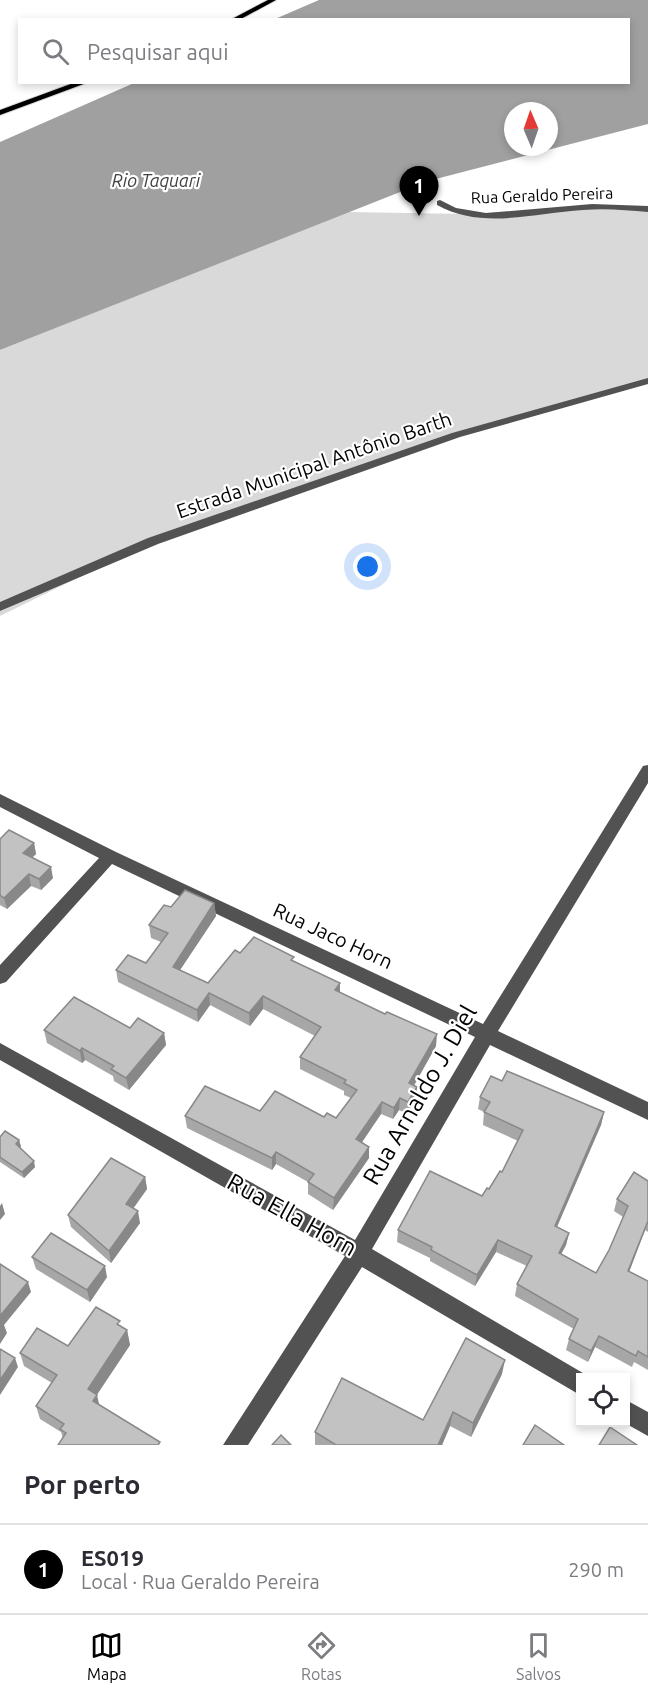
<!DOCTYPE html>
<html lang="pt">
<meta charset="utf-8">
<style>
:root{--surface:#fff;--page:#f2f2f3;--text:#2b2b33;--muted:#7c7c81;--line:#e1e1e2;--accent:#000}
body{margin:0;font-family:Ubuntu,sans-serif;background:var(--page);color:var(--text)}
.controls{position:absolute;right:18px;bottom:18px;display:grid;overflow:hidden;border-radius:0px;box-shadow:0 3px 9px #0003}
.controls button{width:54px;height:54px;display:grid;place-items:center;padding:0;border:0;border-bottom:2px solid var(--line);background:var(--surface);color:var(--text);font:30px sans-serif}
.compass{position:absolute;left:504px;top:102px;width:54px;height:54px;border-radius:50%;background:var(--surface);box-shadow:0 3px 9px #0003;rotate:358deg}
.you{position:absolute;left:368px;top:567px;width:21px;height:21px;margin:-15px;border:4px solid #fff;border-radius:50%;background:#1a73e8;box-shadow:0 0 0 9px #1a73e833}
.badge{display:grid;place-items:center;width:39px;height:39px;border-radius:50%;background:var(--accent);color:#fff;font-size:20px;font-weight:700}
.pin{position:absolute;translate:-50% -50px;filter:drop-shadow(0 2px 3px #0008)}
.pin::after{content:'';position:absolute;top:32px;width:21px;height:18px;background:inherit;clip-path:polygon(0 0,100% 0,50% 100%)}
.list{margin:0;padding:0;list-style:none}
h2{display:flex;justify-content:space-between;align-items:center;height:78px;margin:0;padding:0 24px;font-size:26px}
h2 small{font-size:20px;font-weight:400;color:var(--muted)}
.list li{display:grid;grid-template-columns:39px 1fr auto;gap:18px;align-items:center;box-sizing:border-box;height:90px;padding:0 24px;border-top:2px solid var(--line)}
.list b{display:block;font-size:22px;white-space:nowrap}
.list p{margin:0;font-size:20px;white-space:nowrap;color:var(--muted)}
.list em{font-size:20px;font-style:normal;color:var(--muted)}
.icon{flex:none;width:33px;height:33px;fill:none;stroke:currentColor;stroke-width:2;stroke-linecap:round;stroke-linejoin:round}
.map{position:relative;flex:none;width:648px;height:1445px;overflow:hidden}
.search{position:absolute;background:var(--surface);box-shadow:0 3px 9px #0003;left:18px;right:18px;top:18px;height:66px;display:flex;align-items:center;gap:15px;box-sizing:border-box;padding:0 21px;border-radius:0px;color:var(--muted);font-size:22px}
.sheet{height:168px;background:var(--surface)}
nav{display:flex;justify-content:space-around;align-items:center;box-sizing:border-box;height:84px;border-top:2px solid var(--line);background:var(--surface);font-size:16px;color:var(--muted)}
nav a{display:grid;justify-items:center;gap:3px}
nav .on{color:var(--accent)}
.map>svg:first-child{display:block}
.green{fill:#d9d9d9}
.water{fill:#a0a0a0;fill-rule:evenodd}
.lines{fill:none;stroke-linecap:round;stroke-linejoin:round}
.major-casing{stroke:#dbdbdb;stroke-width:2}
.minor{fill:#525252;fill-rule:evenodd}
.major{fill:#000;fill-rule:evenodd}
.wall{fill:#a7a7a7}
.shaded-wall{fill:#888}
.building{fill:#c2c2c2;stroke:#888;stroke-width:1.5}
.labels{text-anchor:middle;stroke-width:4.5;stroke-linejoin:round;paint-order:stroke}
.far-street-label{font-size:16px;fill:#000;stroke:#fff}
.far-water-label{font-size:18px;font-style:italic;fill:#414141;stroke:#fff}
.street-label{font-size:20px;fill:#000;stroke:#fff}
.near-street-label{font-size:24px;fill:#000;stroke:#fff}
</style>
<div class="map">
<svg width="648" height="1445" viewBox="0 0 648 1445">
<rect width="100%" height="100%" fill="#fff"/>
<polygon class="green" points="574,208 648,209 648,381 456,435 153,541 0,616 0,350 348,212 468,214"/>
<path class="water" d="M 319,0 L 648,0 L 648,124 L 428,181 L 0,350 L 0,142 L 134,83 L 628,82 L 628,20 L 275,19 ZM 513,111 L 549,111 L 549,147 L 513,147 Z"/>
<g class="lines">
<g class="major-casing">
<g id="major">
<polygon points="268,0 276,0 239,20 230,20"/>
<polygon points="76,82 89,82 0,115 0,110"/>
</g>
</g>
<g class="minor">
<path d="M 440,200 L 456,208 L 486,213 L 592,204 L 648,206 L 648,212 C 626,210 605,208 583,210 C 534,213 482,230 437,205 L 437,201 Z"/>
<polygon points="648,378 648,384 460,437 158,544 0,611 0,602 148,538 452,433"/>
<polygon points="648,765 648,783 498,1031 648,1102 648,1120 490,1045 372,1249 588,1376 580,1378 580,1395 362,1267 248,1445 223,1445 345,1256 0,1060 0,1043 355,1240 475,1037 112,864 6,982 0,984 0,965 99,858 0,807 0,794 116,852 483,1024 643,766"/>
<polygon points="626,1400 648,1412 648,1436 623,1422 626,1422"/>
</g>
<use href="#major" class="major"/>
</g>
<g class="wall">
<polygon points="0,839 34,843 36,854 32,858 53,878 41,890 31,886 7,909 0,905"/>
<polygon points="214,903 216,916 180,970 208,983 240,953 294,961 340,993 436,1046 414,1086 417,1087 416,1099 407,1114 399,1110 393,1119 381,1114 362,1142 369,1158 333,1210 308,1194 308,1182 276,1164 272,1170 187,1128 185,1116 260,1111 336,1118 351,1098 344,1095 344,1091 300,1069 300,1057 315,1036 263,1009 250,1026 210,1005 198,1022 118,982 116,970 146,963 161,942 151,938 149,925 171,907"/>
<polygon points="130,1028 164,1033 166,1045 129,1090 114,1081 113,1076 85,1060 82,1063 47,1043 44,1030"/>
<polygon points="502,1081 604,1112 601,1125 557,1227 569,1233 566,1245 561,1254 596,1273 609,1250 623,1217 614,1211 617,1199 648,1181 648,1232 645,1230 629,1271 648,1281 648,1370 634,1362 632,1367 595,1347 588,1362 566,1350 569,1339 574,1329 515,1296 517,1284 527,1266 496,1252 475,1286 430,1261 430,1258 397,1242 398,1230 482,1196 489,1189 502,1172 518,1141 483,1125 484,1112 478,1109 480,1097"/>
<polygon points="0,1137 19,1140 21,1147 20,1148 35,1167 24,1178 0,1162"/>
<polygon points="145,1177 147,1189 133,1208 140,1223 111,1263 71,1227 68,1215"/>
<polygon points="32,1257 107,1277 90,1302 36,1269"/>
<polygon points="121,1327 127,1330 130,1345 97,1395 63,1438 61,1432 40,1419 36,1406 52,1383 24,1366 20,1353 68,1346"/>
<polygon points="502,1374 471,1437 450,1426 442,1445 315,1445 315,1432 423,1420"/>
</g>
<g class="shaded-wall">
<polygon points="34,843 36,854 25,864 23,853"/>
<polygon points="51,867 53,878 41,890 39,879"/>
<polygon points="29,874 31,886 7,909 4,898"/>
<polygon points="214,903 216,916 174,979 173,967"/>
<polygon points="340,983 340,995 335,990"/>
<polygon points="209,993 210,1005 198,1022 197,1010"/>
<polygon points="263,996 263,1009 250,1026 249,1013"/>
<polygon points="164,1033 166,1045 129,1090 126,1078"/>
<polygon points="437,1034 436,1046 408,1095 409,1083"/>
<polygon points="82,1048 85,1060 82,1063 80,1051"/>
<polygon points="417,1087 416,1099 407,1114 408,1102"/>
<polygon points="400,1098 399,1110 393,1119 394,1108"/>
<polygon points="382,1102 381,1114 356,1151 356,1139"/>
<polygon points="604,1112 601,1125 552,1238 555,1226"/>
<polygon points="19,1140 21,1147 17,1151 16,1144"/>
<polygon points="369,1147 369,1158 333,1210 334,1198"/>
<polygon points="276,1152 276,1164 272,1170 272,1158"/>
<polygon points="34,1161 35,1167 24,1178 22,1172"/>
<polygon points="145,1177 147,1189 128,1216 126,1204"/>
<polygon points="2,1203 5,1214 0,1220 0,1206"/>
<polygon points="138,1211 140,1223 111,1263 109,1251"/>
<polygon points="648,1221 645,1230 625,1283 628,1271"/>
<polygon points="569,1233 566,1245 556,1264 559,1253"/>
<polygon points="498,1240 496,1252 475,1286 477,1275"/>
<polygon points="105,1266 107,1277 90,1302 87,1290"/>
<polygon points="28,1282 31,1292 4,1325 7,1333 0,1344 0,1316"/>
<polygon points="127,1330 130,1345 91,1403 88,1389"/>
<polygon points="599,1336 595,1347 588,1362 591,1351"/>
<polygon points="15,1358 18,1367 0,1395 0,1380"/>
<polygon points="505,1360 502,1374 471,1437 473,1423"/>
<polygon points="97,1395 100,1408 93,1401"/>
<polygon points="453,1412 450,1426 442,1445 438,1445"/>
</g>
<g class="building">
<polygon points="9,830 34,843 23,853 51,867 39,879 29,874 4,898 0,895 0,839"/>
<polygon points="185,890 214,903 173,967 208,983 235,950 240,953 254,937 294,957 291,960 340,983 335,990 385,1014 387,1012 437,1034 409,1083 417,1087 408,1102 400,1098 394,1108 382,1102 356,1139 369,1147 334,1198 308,1182 314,1174 276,1152 272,1158 185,1116 205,1086 260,1111 275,1091 324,1117 327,1113 336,1118 357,1090 344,1083 346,1080 300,1057 321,1027 263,996 249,1013 209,993 197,1010 116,970 128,955 146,963 168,933 149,925 164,905 171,907"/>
<polygon points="74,997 130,1028 138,1018 164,1033 126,1078 111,1069 114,1066 82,1048 80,1051 44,1030"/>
<polygon points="507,1071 604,1112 555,1226 569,1233 559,1253 596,1273 609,1250 628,1206 617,1199 634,1172 648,1181 648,1221 628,1271 648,1281 648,1357 638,1351 636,1356 599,1336 591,1351 569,1339 578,1319 517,1284 532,1256 498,1240 477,1275 431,1250 432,1247 398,1230 430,1171 482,1196 487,1188 489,1189 500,1171 502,1172 523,1130 484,1112 490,1102 480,1097 491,1076 502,1081"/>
<polygon points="5,1131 19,1140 16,1144 34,1161 22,1172 0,1157 0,1137"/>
<polygon points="111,1158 145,1177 126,1204 138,1211 109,1251 68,1215"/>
<polygon points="51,1233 105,1266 87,1290 32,1257"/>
<polygon points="0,1264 28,1282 0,1316"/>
<polygon points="96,1307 120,1321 117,1324 127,1330 88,1389 97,1395 93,1401 160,1442 158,1445 58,1445 66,1433 60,1429 64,1424 36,1406 57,1375 20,1353 37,1328 68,1346"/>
<polygon points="466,1338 505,1360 473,1423 453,1412 438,1445 336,1445 315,1432 342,1378 423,1420"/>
<polygon points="0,1349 15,1358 0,1380"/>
<polygon points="535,1425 564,1445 523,1445"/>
<polygon points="610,1427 637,1445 599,1445"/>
<polygon points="281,1435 291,1445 272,1445"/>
</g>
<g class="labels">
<g class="far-street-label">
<text transform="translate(542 195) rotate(-2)" y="6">Rua Geraldo Pereira</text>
</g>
<g class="far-water-label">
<text x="156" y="187">Rio Taquari</text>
</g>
<g class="street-label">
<text transform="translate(314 465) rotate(-19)" y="7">Estrada Municipal Antônio Barth</text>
<text transform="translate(333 936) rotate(25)" y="7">Rua Jaco Horn</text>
</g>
<g class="near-street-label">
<text transform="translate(420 1095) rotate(-60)" y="8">Rua Arnaldo J. Diel</text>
<text transform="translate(292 1215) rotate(29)" y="8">Rua Ella Horn</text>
</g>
</g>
</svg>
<div class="controls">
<button><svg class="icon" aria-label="locate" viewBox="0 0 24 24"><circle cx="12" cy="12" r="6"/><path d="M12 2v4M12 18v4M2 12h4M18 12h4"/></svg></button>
</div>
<svg class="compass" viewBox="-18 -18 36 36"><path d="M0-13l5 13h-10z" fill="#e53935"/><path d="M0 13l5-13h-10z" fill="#7c7c81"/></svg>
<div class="you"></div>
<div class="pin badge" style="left:419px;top:216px">1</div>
<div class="search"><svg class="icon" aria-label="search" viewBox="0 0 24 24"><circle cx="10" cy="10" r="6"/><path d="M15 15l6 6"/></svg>Pesquisar aqui</div>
</div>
<section class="sheet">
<h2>Por perto<small></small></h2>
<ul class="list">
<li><span class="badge">1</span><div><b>ES019</b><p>Local · Rua Geraldo Pereira</p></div><em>290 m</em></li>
</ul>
</section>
<nav>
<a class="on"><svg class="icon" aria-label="map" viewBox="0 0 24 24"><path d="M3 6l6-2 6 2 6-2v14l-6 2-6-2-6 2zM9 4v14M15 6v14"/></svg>Mapa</a>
<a><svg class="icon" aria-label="directions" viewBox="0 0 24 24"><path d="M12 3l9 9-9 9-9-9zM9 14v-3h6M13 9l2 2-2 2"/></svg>Rotas</a>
<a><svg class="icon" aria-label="saved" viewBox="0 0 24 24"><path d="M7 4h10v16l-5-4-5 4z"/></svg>Salvos</a>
</nav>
